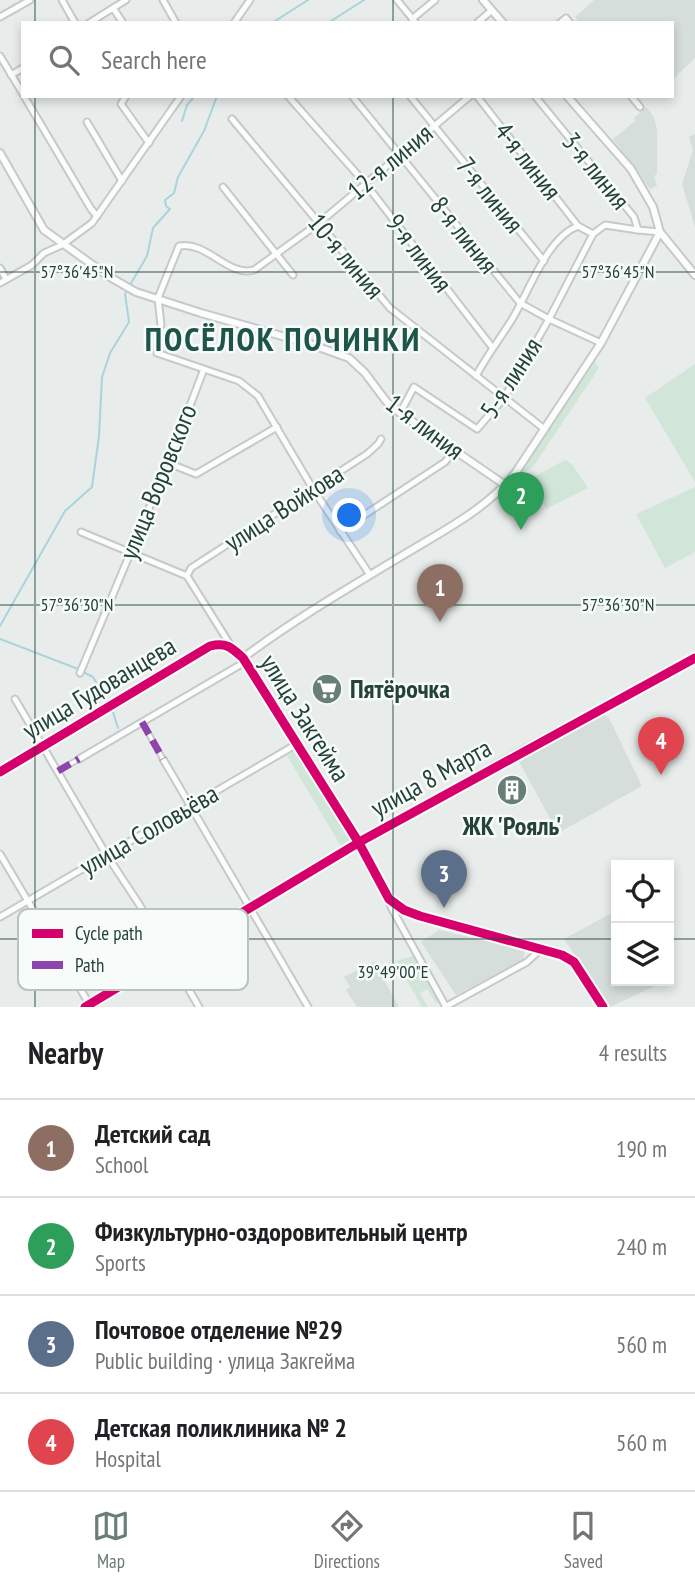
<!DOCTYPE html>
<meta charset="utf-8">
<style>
:root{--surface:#fff;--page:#f2f2f2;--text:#202124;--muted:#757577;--line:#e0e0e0;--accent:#697e78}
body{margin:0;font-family:"PT Sans Narrow",sans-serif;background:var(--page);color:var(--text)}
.controls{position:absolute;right:21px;bottom:21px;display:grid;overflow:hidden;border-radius:0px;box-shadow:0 4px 10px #0003}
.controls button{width:63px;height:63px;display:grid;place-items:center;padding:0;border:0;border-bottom:2px solid var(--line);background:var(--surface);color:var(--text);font:35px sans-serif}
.you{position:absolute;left:350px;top:516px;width:24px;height:24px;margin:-18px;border:5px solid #fff;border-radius:50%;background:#1a73e8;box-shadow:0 0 0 10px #1a73e833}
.badge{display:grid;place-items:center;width:46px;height:46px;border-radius:50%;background:var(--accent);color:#fff;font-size:23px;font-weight:700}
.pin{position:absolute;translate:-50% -58px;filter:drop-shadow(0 2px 4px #0008)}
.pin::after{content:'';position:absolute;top:37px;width:24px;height:21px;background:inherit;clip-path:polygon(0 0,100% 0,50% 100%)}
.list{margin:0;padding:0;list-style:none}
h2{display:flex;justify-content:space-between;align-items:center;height:91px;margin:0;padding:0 28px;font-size:30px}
h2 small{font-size:23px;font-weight:400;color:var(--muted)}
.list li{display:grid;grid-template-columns:46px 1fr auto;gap:21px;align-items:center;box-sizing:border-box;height:98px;padding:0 28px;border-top:2px solid var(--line)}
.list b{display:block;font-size:26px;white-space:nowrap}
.list p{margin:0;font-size:23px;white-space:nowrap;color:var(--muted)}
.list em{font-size:23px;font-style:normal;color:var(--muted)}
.icon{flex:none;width:38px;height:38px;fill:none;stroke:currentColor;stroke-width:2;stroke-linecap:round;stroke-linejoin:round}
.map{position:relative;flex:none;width:695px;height:1007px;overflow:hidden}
.search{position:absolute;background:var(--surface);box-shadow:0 4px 10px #0003;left:21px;right:21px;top:21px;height:77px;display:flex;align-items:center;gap:18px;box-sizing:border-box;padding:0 24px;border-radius:0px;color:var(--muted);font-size:26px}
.sheet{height:483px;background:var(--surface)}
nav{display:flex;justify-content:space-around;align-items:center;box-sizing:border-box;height:98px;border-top:2px solid var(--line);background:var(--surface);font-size:19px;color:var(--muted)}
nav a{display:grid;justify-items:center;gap:4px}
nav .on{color:var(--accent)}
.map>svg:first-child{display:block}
.built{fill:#d6dedb}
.green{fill:#d1e6d8}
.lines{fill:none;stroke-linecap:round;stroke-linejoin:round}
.stream{stroke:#a9d4db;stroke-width:2}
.pedestrian-casing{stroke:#c5cac8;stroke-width:7}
.minor-casing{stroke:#c5cac8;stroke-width:9}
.tertiary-casing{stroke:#c5cac8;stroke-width:10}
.pedestrian{stroke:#fcfcfc;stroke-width:3.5}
.minor{stroke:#fcfcfc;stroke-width:5}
.tertiary{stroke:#fcfcfc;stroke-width:6}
.quiet{stroke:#8e44ad;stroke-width:7;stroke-dasharray:14 7;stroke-linecap:butt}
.cycleway-casing{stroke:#f7fbf9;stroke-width:13}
.cycleway{stroke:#d6006c;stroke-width:9}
.ticks{fill:none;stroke:#24423a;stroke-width:2;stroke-opacity:0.45}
.labels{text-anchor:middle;stroke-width:5;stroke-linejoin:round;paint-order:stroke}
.street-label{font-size:26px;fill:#24423a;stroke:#f7fbf9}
.poi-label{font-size:26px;font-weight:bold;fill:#24423a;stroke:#f7fbf9;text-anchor:start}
.district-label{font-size:33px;font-weight:bold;letter-spacing:2px;fill:#1f5548;stroke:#f7fbf9}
.key{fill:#f7fbf9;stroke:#b8c4c0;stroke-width:2}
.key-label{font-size:19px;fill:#24423a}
.ticks-label{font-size:18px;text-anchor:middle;fill:#24423a;stroke:#f7fbf9;stroke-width:5;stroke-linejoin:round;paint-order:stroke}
</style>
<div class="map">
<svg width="695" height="1007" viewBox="0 0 695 1007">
<rect width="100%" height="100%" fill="#e8edeb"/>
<g class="built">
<polygon points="594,0 695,0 695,58 672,80 672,23 580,23 575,17"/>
<polygon points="646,107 654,117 657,130 657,174 654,176 657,186 650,189 613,139 635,121 634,118"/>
<polygon points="695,134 695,227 682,184 693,150 689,137"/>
<polygon points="599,711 609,718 642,786 558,833 516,756"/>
<polygon points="610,914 616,925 616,981 666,981 610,1007 564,939"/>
<polygon points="439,930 525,950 523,960 456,995 421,942"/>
<polygon points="374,962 399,1007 357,1007 346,990 350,987 344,977"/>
</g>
<g class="green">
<polygon points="595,362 599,368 533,467 517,476"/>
<polygon points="695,364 695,482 645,398"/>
<polygon points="565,460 571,463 588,488 546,509 528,480"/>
<polygon points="695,487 695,552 665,568 636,514"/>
<polygon points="297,750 351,840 341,846 287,756"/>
<polygon points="413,956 441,1001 436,1003 427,989 420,993 428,1007 422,1007 396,961"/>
</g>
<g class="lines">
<g class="stream">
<polyline points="272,23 308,0"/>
<polyline points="328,23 364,0"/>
<polyline points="182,121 187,105 195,96"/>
<polyline points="130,285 147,256 153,228 170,209 166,206 165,200 174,193 178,177 204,131 217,96"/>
<polyline points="0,626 65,511 92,487 99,436 102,377 110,353 129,322 125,294 127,291"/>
<polyline points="0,639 78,669"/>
<polyline points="83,672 93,677 109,704"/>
<polyline points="112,709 118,728"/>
</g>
<g class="pedestrian-casing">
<g id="pedestrian">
<polyline points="142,722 163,759"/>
<polyline points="58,771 79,759"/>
</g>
</g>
<g class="minor-casing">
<g id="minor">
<polyline points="62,0 75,23"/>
<polyline points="163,0 176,23"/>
<polyline points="397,0 416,23"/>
<polyline points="113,8 123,23"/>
<polyline points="0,17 30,0"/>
<polyline points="412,19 435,0"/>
<polyline points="89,23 126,0"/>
<polyline points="234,23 250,0"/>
<polyline points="477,23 492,10"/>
<polyline points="560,23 566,18 570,23"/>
<polyline points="0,56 23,94"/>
<polyline points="11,75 23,68"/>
<polyline points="24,96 91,209 97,216"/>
<polyline points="126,96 121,104 149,143"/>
<polyline points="288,96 365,183 492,347"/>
<polyline points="352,96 520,303 549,319 601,343"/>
<polyline points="410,96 544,261"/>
<polyline points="477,96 578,226"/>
<polyline points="535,96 634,217 638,230 660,232"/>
<polyline points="631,96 640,107"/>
<polyline points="232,119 390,308 543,428"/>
<polyline points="87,122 122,181"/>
<polyline points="223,187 293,275"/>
<polyline points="0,268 6,279"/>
<polyline points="0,283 32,265 44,253 62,245 92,223 181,96"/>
<path d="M 161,325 L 158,298 L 179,246 C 208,241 227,277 254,270 L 319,223 L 470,96"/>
<polyline points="157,353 239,381 258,396 313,489 370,575"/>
<path d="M 476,376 C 486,357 499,340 511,321 C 529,293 546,238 578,226 L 593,234 L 605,225 L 638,230"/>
<polyline points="400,413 414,387 477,429 504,398 549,319 593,234"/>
<polyline points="168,463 196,474 277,427"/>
<polyline points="340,531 445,462 455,450"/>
<polyline points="81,532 187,576 231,646"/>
<polyline points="187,576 191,568 367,454 378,444 381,439"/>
<polyline points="80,673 168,463 204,369"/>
<polyline points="15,699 106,854 139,904 199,1007"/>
<polyline points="79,759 245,662"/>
<polyline points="163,759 308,1007"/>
<polyline points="0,854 91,1007"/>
<polyline points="389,899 391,907 446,1007"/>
<polyline points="0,917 297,744"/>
<polyline points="85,1007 359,843"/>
<polyline points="445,1007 527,962 541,949"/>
</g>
</g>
<g class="tertiary-casing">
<g id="tertiary">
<polyline points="483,0 503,23"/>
<polyline points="567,96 631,169 653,207 660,232 695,275"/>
<polyline points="0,153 44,230 108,276 136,292 201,313 310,344 349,358 365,373 386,401 400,413 505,485"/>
<path d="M 243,658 C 292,621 347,589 400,557 C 439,533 488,509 516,472 L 601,343 L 660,232"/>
<path d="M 0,772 L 210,646 C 226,642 231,647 243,658 L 359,843 L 389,899 L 404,910 L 420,916 L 562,955 L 574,962 L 603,1007"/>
<polyline points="359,843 512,756 695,658"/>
</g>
</g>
<use href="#pedestrian" class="pedestrian"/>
<use href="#minor" class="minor"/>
<use href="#tertiary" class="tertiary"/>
<g class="quiet">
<polyline points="142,722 163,759"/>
<polyline points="58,771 79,759"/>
</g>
<g class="cycleway-casing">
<g id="cycleway">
<path d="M 0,772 L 210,646 C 226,642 231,647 243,658 L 359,843 L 389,899 L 404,910 L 420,916 L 562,955 L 574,962 L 603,1007"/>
<polyline points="85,1007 363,840 695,658"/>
</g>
</g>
<use href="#cycleway" class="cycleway"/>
</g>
<path class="ticks" d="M 35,0 L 35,23M 393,0 L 393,23M 35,96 L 35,1007M 393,96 L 393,1007M 0,272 L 695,272M 0,605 L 695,605M 0,939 L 616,939M 669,939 L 695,939"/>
<defs>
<g id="supermarket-disc" transform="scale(1.575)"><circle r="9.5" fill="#697e78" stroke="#f7fbf9"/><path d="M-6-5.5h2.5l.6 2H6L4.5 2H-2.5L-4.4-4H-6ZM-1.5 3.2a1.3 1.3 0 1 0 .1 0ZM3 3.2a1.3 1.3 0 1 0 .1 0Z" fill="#fff"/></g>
<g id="building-disc" transform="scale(1.575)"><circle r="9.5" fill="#697e78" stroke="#f7fbf9"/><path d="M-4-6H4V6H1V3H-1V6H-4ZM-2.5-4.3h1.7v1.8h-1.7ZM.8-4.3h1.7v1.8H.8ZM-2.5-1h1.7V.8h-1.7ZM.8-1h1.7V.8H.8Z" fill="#fff"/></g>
</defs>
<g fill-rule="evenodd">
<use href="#supermarket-disc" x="327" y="689"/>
<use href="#building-disc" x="512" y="790"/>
</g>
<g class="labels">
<g class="street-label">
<text transform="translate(528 161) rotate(52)" y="9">4-я линия</text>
<text transform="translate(390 162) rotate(-40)" y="9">12-я линия</text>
<text transform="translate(596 171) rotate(51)" y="9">3-я линия</text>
<text transform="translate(490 195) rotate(51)" y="9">7-я линия</text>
<text transform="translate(464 235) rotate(51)" y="9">8-я линия</text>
<text transform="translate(419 253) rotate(53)" y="9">9-я линия</text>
<text transform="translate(346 256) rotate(50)" y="9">10-я линия</text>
<text transform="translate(511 378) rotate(-57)" y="9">5-я линия</text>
<text transform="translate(425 427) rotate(37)" y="9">1-я линия</text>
<text transform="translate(158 482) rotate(-68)" y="9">улица Воровского</text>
<text transform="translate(284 508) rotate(-33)" y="9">улица Войкова</text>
<text transform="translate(99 688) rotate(-31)" y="9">улица Гудованцева</text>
<text transform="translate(305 718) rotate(58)" y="9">улица Закгейма</text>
<text transform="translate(431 778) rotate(-29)" y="9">улица 8 Марта</text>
<text transform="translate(149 830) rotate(-30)" y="9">улица Соловьёва</text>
</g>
<g class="poi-label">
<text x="350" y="698">Пятёрочка</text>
<text x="512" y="835" text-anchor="middle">ЖК 'Рояль'</text>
</g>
<g class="district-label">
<text x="283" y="351">ПОСЁЛОК ПОЧИНКИ</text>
</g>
</g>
<rect x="18" y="909" width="230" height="81" rx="10" class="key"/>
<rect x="32" y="929" width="31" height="9" fill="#d6006c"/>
<rect x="32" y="961" width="31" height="8" fill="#8e44ad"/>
<g class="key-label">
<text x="75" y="940">Cycle path</text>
<text x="75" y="972">Path</text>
</g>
<g class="ticks-label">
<text x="77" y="278">57°36'45"N</text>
<text x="618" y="278">57°36'45"N</text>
<text x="77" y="611">57°36'30"N</text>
<text x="618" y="611">57°36'30"N</text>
<text x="393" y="978">39°49'00"E</text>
</g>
</svg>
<div class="controls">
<button><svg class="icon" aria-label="locate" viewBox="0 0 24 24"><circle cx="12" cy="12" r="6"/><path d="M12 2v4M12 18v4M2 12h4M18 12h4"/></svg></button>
<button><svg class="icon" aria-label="layers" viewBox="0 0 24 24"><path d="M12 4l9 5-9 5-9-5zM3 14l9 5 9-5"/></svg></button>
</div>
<div class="you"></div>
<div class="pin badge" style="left:440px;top:622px;background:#8d6e63">1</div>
<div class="pin badge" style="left:521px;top:530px;background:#2e9e5b">2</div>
<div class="pin badge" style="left:444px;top:908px;background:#5c6f8a">3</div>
<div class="pin badge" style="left:661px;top:775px;background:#e0444e">4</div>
<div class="search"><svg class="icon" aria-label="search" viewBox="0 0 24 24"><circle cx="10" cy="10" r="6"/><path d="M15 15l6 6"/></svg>Search here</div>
</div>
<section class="sheet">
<h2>Nearby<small>4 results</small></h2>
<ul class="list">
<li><span class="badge" style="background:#8d6e63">1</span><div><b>Детский сад</b><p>School</p></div><em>190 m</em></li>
<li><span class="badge" style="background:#2e9e5b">2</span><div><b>Физкультурно-оздоровительный центр</b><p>Sports</p></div><em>240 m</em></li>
<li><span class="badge" style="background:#5c6f8a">3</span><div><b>Почтовое отделение №29</b><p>Public building · улица Закгейма</p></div><em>560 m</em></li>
<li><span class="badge" style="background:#e0444e">4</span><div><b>Детская поликлиника № 2</b><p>Hospital</p></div><em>560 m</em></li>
</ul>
</section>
<nav>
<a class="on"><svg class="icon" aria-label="map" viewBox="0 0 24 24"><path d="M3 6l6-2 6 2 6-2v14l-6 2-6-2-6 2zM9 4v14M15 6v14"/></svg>Map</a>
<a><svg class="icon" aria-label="directions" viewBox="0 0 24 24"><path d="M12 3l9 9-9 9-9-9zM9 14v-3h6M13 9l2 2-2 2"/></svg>Directions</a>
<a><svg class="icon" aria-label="saved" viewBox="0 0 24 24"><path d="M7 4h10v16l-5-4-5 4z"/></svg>Saved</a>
</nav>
